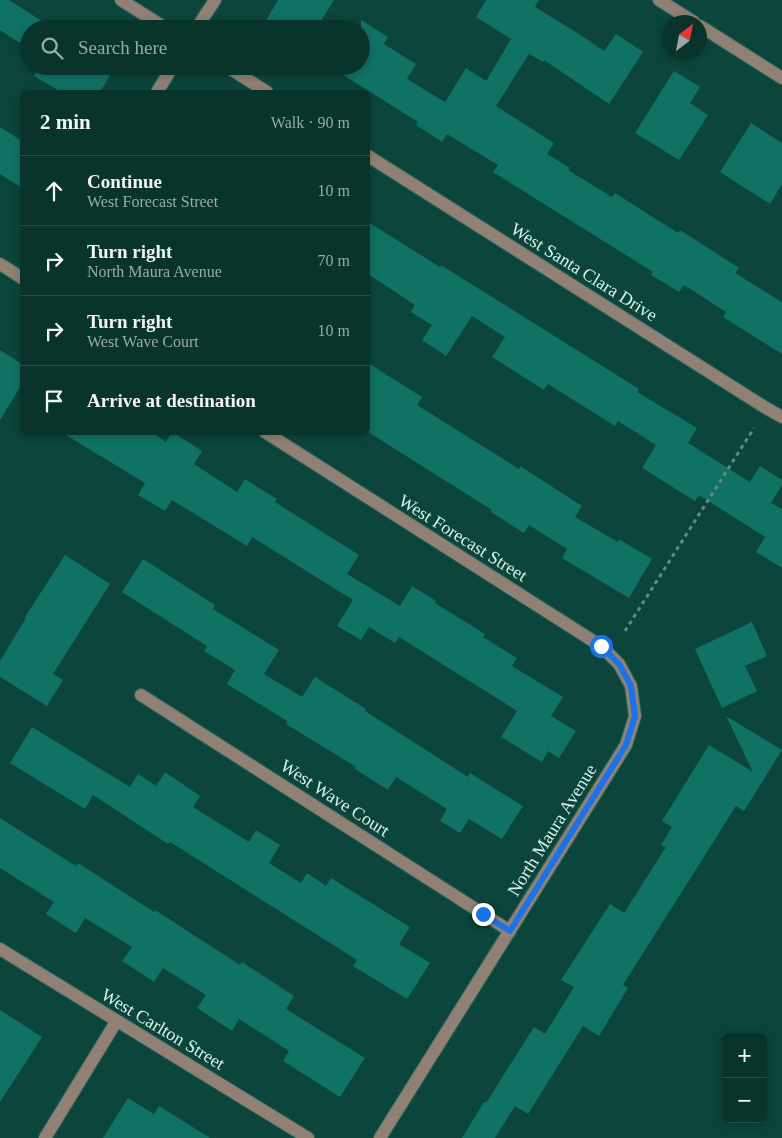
<!DOCTYPE html>
<meta charset="utf-8">
<style>
:root{--surface:#08342c;--page:#113c34;--text:#f1f3f6;--muted:#98aaa9;--line:#294f48}
body{margin:0;font-family:Georgia,serif;background:var(--page);color:var(--text)}
.controls{position:absolute;right:15px;bottom:15px;display:grid;overflow:hidden;border-radius:8px;box-shadow:0 2px 8px #0003}
.controls button{width:45px;height:45px;display:grid;place-items:center;padding:0;border:0;border-bottom:1px solid var(--line);background:var(--surface);color:var(--text);font:25px sans-serif}
.compass{position:absolute;left:662px;top:15px;width:45px;height:45px;border-radius:50%;background:var(--surface);box-shadow:0 2px 8px #0003;rotate:32deg}
.stop{position:absolute;width:15px;height:15px;margin:-11px;border:4px solid #1a73e8;border-radius:50%;background:#fff}
.stop.end{background:#1a73e8;border-color:#fff;box-shadow:0 1px 5px #0008}
.list{margin:0;padding:0;list-style:none}
h2{display:flex;justify-content:space-between;align-items:center;height:65px;margin:0;padding:0 20px;font-size:21px}
h2 small{font-size:16px;font-weight:400;color:var(--muted)}
.list li{display:grid;grid-template-columns:32px 1fr auto;gap:15px;align-items:center;box-sizing:border-box;height:70px;padding:0 20px;border-top:1px solid var(--line)}
.list b{display:block;font-size:19px;white-space:nowrap}
.list p{margin:0;font-size:16px;white-space:nowrap;color:var(--muted)}
.list em{font-size:16px;font-style:normal;color:var(--muted)}
.icon{flex:none;width:28px;height:28px;fill:none;stroke:currentColor;stroke-width:2;stroke-linecap:round;stroke-linejoin:round}
.map{position:relative;flex:none;width:782px;height:1138px;overflow:hidden}
.search{position:absolute;background:var(--surface);box-shadow:0 2px 8px #0003;left:20px;top:20px;width:350px;height:55px;display:flex;align-items:center;gap:12px;box-sizing:border-box;padding:0 18px;border-radius:28px;color:var(--muted);font-size:19px}
.panel{position:absolute;background:var(--surface);box-shadow:0 2px 8px #0003;left:20px;top:90px;width:350px;height:345px;border-radius:8px}
.map>svg:first-child{display:block}
.building{fill:#107263}
.lines{fill:none;stroke-linecap:round;stroke-linejoin:round}
.minor-casing{stroke:#30645b;stroke-width:14}
.path{stroke:#5f8c83;stroke-width:3;stroke-dasharray:4 4;stroke-linecap:butt}
.minor{stroke:#918175;stroke-width:12}
.route{stroke:#1a73e8;stroke-width:6}
.labels{text-anchor:middle;stroke-width:4;stroke-linejoin:round;paint-order:stroke}
.street-label{font-size:18px;fill:#d7f2eb;stroke:#0b453b}
</style>
<div class="map">
<svg width="782" height="1138" viewBox="0 0 782 1138">
<rect width="100%" height="100%" fill="#0b453b"/>
<g class="building">
<polygon points="0,0 9,0 54,29 29,29 29,49 0,30"/>
<polygon points="278,0 334,0 316,29 276,29 265,22"/>
<polygon points="486,0 539,0 535,7 579,34 604,51 616,34 643,52 609,104 544,60 543,62 529,54 496,106 554,143 547,154 570,168 568,170 612,197 615,193 678,233 680,230 739,268 735,273 782,302 782,354 723,317 726,312 684,285 679,292 651,275 653,272 493,172 498,165 447,134 442,142 416,125 418,122 329,66 361,66 361,20 388,37 384,44 416,64 407,79 445,102 466,68 486,81 511,39 476,17"/>
<polygon points="40,66 99,66 111,74 100,92 61,92 34,76"/>
<polygon points="674,71 700,87 690,103 708,115 679,160 635,133"/>
<polygon points="751,123 782,143 782,184 770,204 720,172"/>
<polygon points="0,127 22,141 22,188 0,174"/>
<polygon points="368,222 440,267 441,265 639,389 637,392 697,428 688,443 750,482 760,466 782,480 782,485 771,503 782,509 782,568 756,552 765,537 699,495 695,501 642,468 656,445 618,421 615,426 548,384 544,390 492,357 505,337 472,316 446,356 422,340 432,325 411,312 415,305 368,274"/>
<polygon points="0,350 22,364 22,384 0,420"/>
<polygon points="368,363 422,397 417,405 519,469 520,466 582,506 575,517 618,542 619,539 652,559 629,598 562,558 567,549 529,525 524,533 491,512 492,510 368,432"/>
<polygon points="61,432 151,432 166,442 172,432 202,451 194,464 237,492 245,479 277,499 275,502 359,555 347,574 400,606 412,586 436,601 435,603 485,634 483,637 517,658 512,666 563,697 551,716 576,731 559,758 548,751 542,762 501,737 517,711 399,637 395,643 369,627 361,640 337,626 353,600 252,537 247,546 172,500 165,511 138,495 145,483"/>
<polygon points="65,555 110,584 53,674 63,680 47,706 0,677 0,661 26,618 25,617"/>
<polygon points="143,559 215,605 213,609 279,650 264,674 302,697 315,677 366,709 365,711 468,777 470,773 523,806 502,839 469,819 460,833 440,821 447,809 396,777 388,790 355,769 356,767 286,724 287,721 227,684 235,670 204,651 207,646 122,592"/>
<polygon points="752,622 767,656 745,666 757,691 722,708 695,649"/>
<polygon points="726,716 782,750 744,811 736,806 623,985 628,988 599,1036 583,1026 528,1114 515,1106 495,1138 462,1138 484,1102 486,1103 534,1027 545,1034 574,987 561,980 610,904 624,913 666,847 661,845 672,827 662,821 709,745 753,772"/>
<polygon points="32,727 130,787 138,774 156,786 165,772 200,796 193,807 249,842 256,830 280,845 269,863 301,883 307,873 326,886 331,878 410,927 399,944 430,963 407,999 353,966 357,960 170,842 168,844 93,795 85,809 10,763"/>
<polygon points="0,818 76,866 78,863 154,912 155,910 240,965 242,962 294,996 286,1009 365,1058 340,1097 283,1061 289,1051 239,1019 232,1031 197,1008 206,995 163,968 154,982 122,961 132,947 85,918 76,933 46,914 54,902 0,868"/>
<polygon points="0,1010 42,1037 0,1102"/>
<polygon points="128,1098 154,1114 159,1106 210,1138 103,1138"/>
</g>
<g class="lines">
<g class="minor-casing">
<g id="minor">
<polyline points="121,0 167,29"/>
<polyline points="659,0 694,22"/>
<polyline points="700,26 782,78"/>
<polyline points="196,29 215,0"/>
<polyline points="226,66 267,92"/>
<polyline points="157,92 173,66"/>
<polyline points="368,156 766,408 782,417"/>
<polyline points="0,264 22,278"/>
<polyline points="265,432 601,646 619,664 631,686 635,716 626,745 380,1138"/>
<polyline points="141,695 510,931"/>
<polyline points="0,949 308,1138"/>
<polyline points="45,1138 116,1022"/>
</g>
</g>
<polyline class="path" points="625,631 754,428"/>
<use href="#minor" class="minor"/>
</g>
<g class="lines">
<polyline class="route" points="483,914 510,931 626,745 635,716 631,686 619,664 601,646"/>
</g>
<g class="labels">
<g class="street-label">
<text transform="translate(584 272) rotate(32)" y="6">West Santa Clara Drive</text>
<text transform="translate(463 538) rotate(32)" y="6">West Forecast Street</text>
<text transform="translate(335 798) rotate(33)" y="6">West Wave Court</text>
<text transform="translate(552 830) rotate(-58)" y="6">North Maura Avenue</text>
<text transform="translate(163 1029) rotate(31)" y="6">West Carlton Street</text>
</g>
</g>
</svg>
<div class="controls">
<button>+</button>
<button>−</button>
</div>
<svg class="compass" viewBox="-18 -18 36 36"><path d="M0-13l5 13h-10z" fill="#e53935"/><path d="M0 13l5-13h-10z" fill="#98aaa9"/></svg>
<div class="stop" style="left:601px;top:646px"></div>
<div class="stop end" style="left:483px;top:914px"></div>
<div class="search"><svg class="icon" aria-label="search" viewBox="0 0 24 24"><circle cx="10" cy="10" r="6"/><path d="M15 15l6 6"/></svg>Search here</div>
<section class="panel">
<h2>2 min<small>Walk · 90 m</small></h2>
<ul class="list">
<li><svg class="icon" aria-label="ahead" viewBox="0 0 24 24"><path d="M12 20V5M6 11l6-6 6 6"/></svg><div><b>Continue</b><p>West Forecast Street</p></div><em>10 m</em></li>
<li><svg class="icon" aria-label="right" viewBox="0 0 24 24"><path d="M7 20v-9h11M14 6l5 5-5 5"/></svg><div><b>Turn right</b><p>North Maura Avenue</p></div><em>70 m</em></li>
<li><svg class="icon" aria-label="right" viewBox="0 0 24 24"><path d="M7 20v-9h11M14 6l5 5-5 5"/></svg><div><b>Turn right</b><p>West Wave Court</p></div><em>10 m</em></li>
<li><svg class="icon" aria-label="arrive" viewBox="0 0 24 24"><path d="M6 21V4h12l-3 4 3 4H6"/></svg><div><b>Arrive at destination</b></div></li>
</ul>
</section>
</div>
